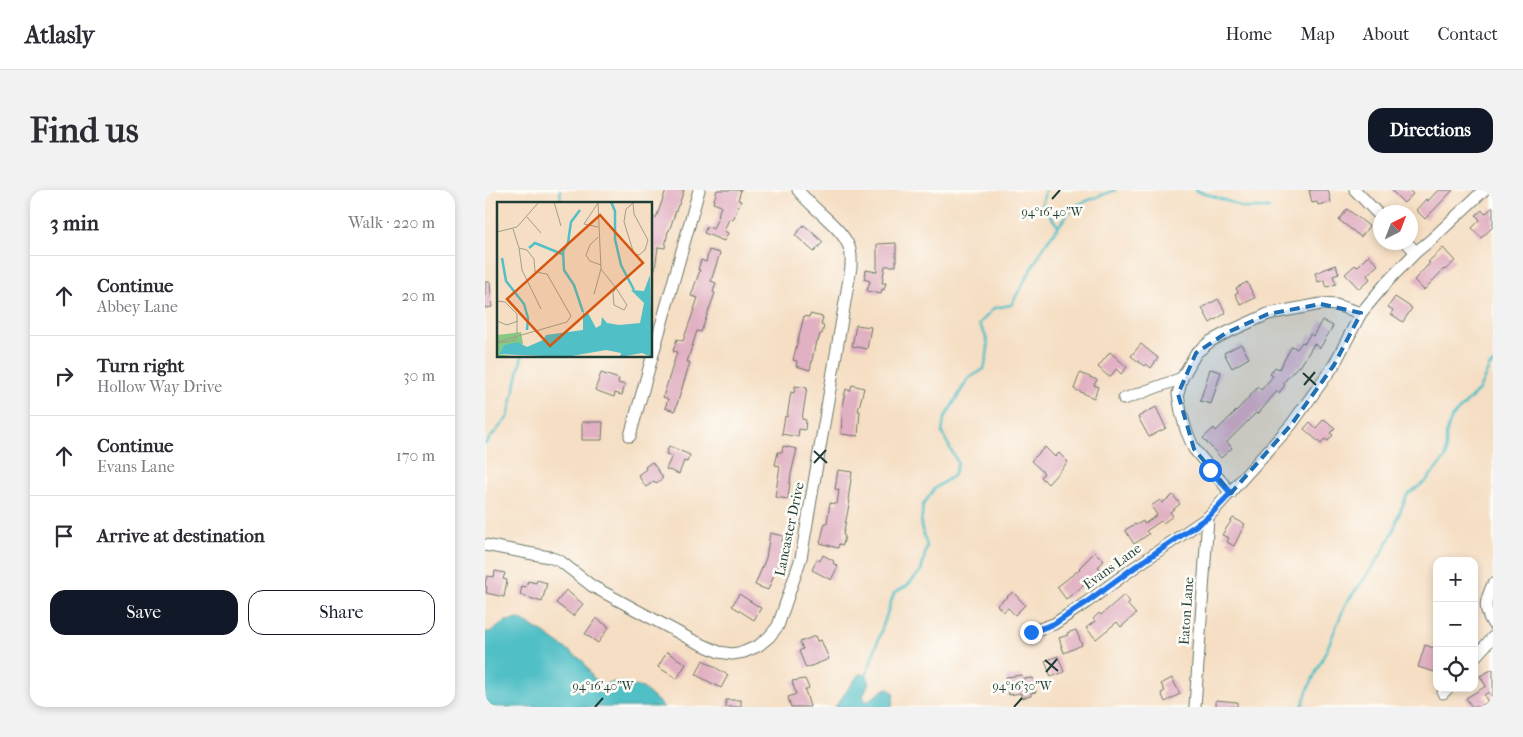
<!DOCTYPE html>
<meta charset="utf-8">
<style>
:root{--surface:#fff;--page:#f2f2f3;--text:#2b2b33;--muted:#7c7c81;--line:#e1e1e2;--accent:#111827}
body{margin:0;font-family:"IM FELL French Canon",serif;background:var(--page);color:var(--text)}
.controls{position:absolute;right:15px;bottom:15px;display:grid;overflow:hidden;border-radius:10px;box-shadow:0 2px 8px #0003}
.controls button{width:45px;height:45px;display:grid;place-items:center;padding:0;border:0;border-bottom:1px solid var(--line);background:var(--surface);color:var(--text);font:25px sans-serif}
.compass{position:absolute;left:888px;top:15px;width:45px;height:45px;border-radius:50%;background:var(--surface);box-shadow:0 2px 8px #0003;rotate:42deg}
.stop{position:absolute;width:15px;height:15px;margin:-11px;border:4px solid #1a73e8;border-radius:50%;background:#fff}
.stop.end{background:#1a73e8;border-color:#fff;box-shadow:0 1px 5px #0008}
.list{margin:0;padding:0;list-style:none}
h2{display:flex;justify-content:space-between;align-items:center;height:65px;margin:0;padding:0 20px;font-size:21px}
h2 small{font-size:16px;font-weight:400;color:var(--muted)}
.list li{display:grid;grid-template-columns:32px 1fr auto;gap:15px;align-items:center;box-sizing:border-box;height:80px;padding:0 20px;border-top:1px solid var(--line)}
.list b{display:block;font-size:19px;white-space:nowrap}
.list p{margin:0;font-size:16px;white-space:nowrap;color:var(--muted)}
.list em{font-size:16px;font-style:normal;color:var(--muted)}
.actions{display:flex;gap:10px;padding:15px 20px}
.actions a{flex:1;padding:11px 0;border:1px solid var(--accent);border-radius:15px;text-align:center;font-size:18px;color:var(--accent)}
.actions .main{background:var(--accent);color:#fff}
.icon{flex:none;width:28px;height:28px;fill:none;stroke:currentColor;stroke-width:2;stroke-linecap:round;stroke-linejoin:round}
.map{position:relative;flex:none;width:1008px;height:517px;overflow:hidden;border-radius:15px}
header{display:flex;align-items:center;gap:30px;box-sizing:border-box;height:70px;padding:0 25px;background:var(--surface);border-bottom:1px solid var(--line)}
header strong{font-size:24px}
nav{display:flex;gap:28px;margin-inline-start:auto;font-size:18px}
.intro{display:flex;align-items:center;justify-content:space-between;box-sizing:border-box;height:120px;padding:0 30px}
h1{margin:0;font-size:35px}
.button{padding:12px 22px;border-radius:15px;background:var(--accent);color:#fff;font-size:18px;font-weight:700}
main{display:flex;gap:30px;padding:0 30px}
aside{flex:1;background:var(--surface);border-radius:15px;box-shadow:0 2px 8px #0003}
.map>svg:first-child{display:block}
.water{fill:#51bfc6;stroke:#387e7d}
.lines{fill:none;stroke-linecap:round;stroke-linejoin:round}
.stream{stroke:#51bfc6;stroke-width:2.5}
.building{fill:#e1b0c2}
.minor-casing{stroke:#6a7566;stroke-width:13}
.minor{stroke:#fff;stroke-width:11}
.route{stroke:#1a73e8;stroke-width:6}
.marked{fill:#1f6fb2;fill-opacity:0.2;stroke:#1f6fb2;stroke-width:4;stroke-dasharray:10 6;stroke-linejoin:round}
.ticks{fill:none;stroke:#1f3d34;stroke-width:2}
.labels{text-anchor:middle;stroke-width:5;stroke-linejoin:round;paint-order:stroke}
.street-label{font-size:14px;fill:#1f3d34;stroke:#fdfcf7}
.inset-river{fill:none;stroke:#51bfc6;stroke-width:2.5}
.inset-road{fill:none;stroke:#9f9e8a;stroke-width:1}
.view{fill:#d45610;fill-opacity:0.15;stroke:#d45610;stroke-width:2.5}
.inset-edge{fill:none;stroke:#1f3d34;stroke-width:2.5}
.ticks-label{font-size:12px;text-anchor:middle;fill:#1f3d34;stroke:#fdfcf7;stroke-width:5;stroke-linejoin:round;paint-order:stroke}
</style>
<header>
<strong>Atlasly</strong>
<nav><a>Home</a><a>Map</a><a>About</a><a>Contact</a></nav>
</header>
<div class="intro"><h1>Find us</h1><a class="button">Directions</a></div>
<main>
<aside>
<h2>3 min<small>Walk · 220 m</small></h2>
<ul class="list">
<li><svg class="icon" aria-label="ahead" viewBox="0 0 24 24"><path d="M12 20V5M6 11l6-6 6 6"/></svg><div><b>Continue</b><p>Abbey Lane</p></div><em>20 m</em></li>
<li><svg class="icon" aria-label="right" viewBox="0 0 24 24"><path d="M7 20v-9h11M14 6l5 5-5 5"/></svg><div><b>Turn right</b><p>Hollow Way Drive</p></div><em>30 m</em></li>
<li><svg class="icon" aria-label="ahead" viewBox="0 0 24 24"><path d="M12 20V5M6 11l6-6 6 6"/></svg><div><b>Continue</b><p>Evans Lane</p></div><em>170 m</em></li>
<li><svg class="icon" aria-label="arrive" viewBox="0 0 24 24"><path d="M6 21V4h12l-3 4 3 4H6"/></svg><div><b>Arrive at destination</b></div></li>
</ul>
<div class="actions"><a class="main">Save</a><a>Share</a></div>
</aside>
<div class="map">
<svg width="1008" height="517" viewBox="0 0 1008 517">
<rect width="100%" height="100%" fill="#fdfcf7"/>
<filter id="ink" filterUnits="userSpaceOnUse"><feTurbulence type="fractalNoise" baseFrequency=".02" numOctaves="2"/><feDisplacementMap in="SourceGraphic" scale="10" xChannelSelector="R" yChannelSelector="G"/><feConvolveMatrix kernelMatrix="1 2 1 2 8 2 1 2 1" color-interpolation-filters="sRGB"/></filter>
<filter id="wash" filterUnits="userSpaceOnUse"><feTurbulence type="fractalNoise" baseFrequency=".0096" numOctaves="4" result="noise"/><feDisplacementMap in="SourceGraphic" scale="20" xChannelSelector="R" yChannelSelector="G"/><feGaussianBlur stdDeviation="1.12" result="paint"/><feColorMatrix in="noise" values="0 0 0 0 0 0 0 0 0 0 0 0 0 0 0 0 0 1.4 0 .05"/><feComposite in="paint" operator="in"/></filter>
<g filter="url(#wash)">
<rect width="100%" height="100%" fill="#f5dec3"/>
<g class="water">
<polygon points="34,429 59,443 98,471 109,489 118,494 131,492 158,498 179,517 0,517 0,442 5,442 21,431"/>
<polygon points="374,484 382,485 384,492 378,506 381,512 402,498 409,503 407,517 350,517"/>
</g>
<g class="lines">
<g class="stream">
<polyline points="75,0 76,14"/>
<polyline points="560,0 557,15 573,36"/>
<polyline points="710,0 748,13 758,18 784,18"/>
<polyline points="0,254 23,227 37,166"/>
<path d="M 381,486 L 409,403 L 422,396 L 436,381 L 442,356 L 436,335 L 438,315 L 450,298 L 468,286 L 473,273 L 457,243 L 459,229 L 483,189 L 499,179 C 504,159 506,152 494,134 L 509,118 L 526,115 L 561,53 L 589,16 L 630,0"/>
<polyline points="817,517 822,501 842,459 861,413 880,388 897,363 908,342 914,324 922,305 941,291 961,267 961,244 967,227 994,200 1004,177 1008,173"/>
</g>
</g>
<g id="blocks">
<g class="building">
<polygon points="181,0 199,0 194,15 193,15 184,41 183,41 180,58 173,57 170,79 166,79 166,32 168,27 171,28"/>
<polygon points="232,0 256,0 253,10 256,11 248,30 244,29 239,41 243,43 239,51 219,43 222,36 228,39 234,25 233,25 236,16 228,13"/>
<polygon points="824,0 843,0 846,12 833,15 832,12 827,13"/>
<polygon points="906,0 924,0 928,4 919,13"/>
<polygon points="953,0 968,0 940,29 931,20 941,9 943,11"/>
<polygon points="1008,17 1008,37 996,48 987,38 995,30 991,25 997,20 1000,24"/>
<polygon points="862,19 884,36 876,47 854,30"/>
<polygon points="319,35 338,52 329,62 310,45"/>
<polygon points="411,53 411,76 400,76 397,93 401,93 399,100 397,99 396,104 382,101 385,91 379,89 381,80 392,82 392,54"/>
<polygon points="958,58 970,71 960,80 959,79 939,100 929,90 945,73 943,72"/>
<polygon points="224,60 235,63 226,91 231,93 228,102 230,103 216,142 212,141 202,172 205,172 190,221 180,218 183,209 178,207 192,162 188,161 192,149 198,151 213,108 206,106 215,80 213,80 216,70 221,72"/>
<polygon points="884,65 893,75 882,85 885,89 874,99 860,84 870,75 872,77"/>
<polygon points="851,75 854,84 848,86 851,94 842,97 839,90 833,92 830,83"/>
<polygon points="0,92 5,92 7,117 0,118"/>
<polygon points="762,92 770,108 756,115 750,104 753,102 751,98"/>
<polygon points="910,107 927,118 918,132 906,124 908,120 903,117"/>
<polygon points="733,109 741,123 725,133 717,118"/>
<polygon points="325,124 338,127 336,135 339,136 337,144 335,144 333,151 331,151 325,180 311,176 312,171 308,170 319,126 324,127"/>
<polygon points="837,130 848,136 835,158 829,154 815,177 813,176 798,193 800,195 794,203 792,201 773,224 771,223 742,252 747,258 736,268 718,248 729,238 731,241 755,217 773,197 776,200 788,186 785,184 790,177 794,179 807,156 812,159 817,152 820,153 825,144 828,146"/>
<polygon points="371,135 386,137 382,159 367,156"/>
<polygon points="656,154 673,168 666,178 661,174 659,176 646,166"/>
<polygon points="756,154 764,168 747,178 739,163"/>
<polygon points="625,162 642,177 636,184 631,179 626,186 623,186 613,177"/>
<polygon points="725,179 736,182 726,214 715,211"/>
<polygon points="116,183 134,189 133,193 140,195 137,205 130,203 129,207 110,200"/>
<polygon points="595,183 612,190 609,195 613,197 609,208 589,199"/>
<polygon points="367,195 379,198 373,221 375,221 373,246 356,244 358,211 361,199 365,201"/>
<polygon points="310,196 322,198 317,229 321,230 320,240 314,239 313,247 297,244 300,226 302,227 306,202 309,203"/>
<polygon points="671,217 681,238 664,247 653,227"/>
<polygon points="839,229 850,238 845,243 848,245 843,251 840,249 836,254 819,239 825,232 831,238"/>
<polygon points="97,232 118,232 117,250 97,250"/>
<polygon points="184,256 205,265 202,272 199,271 194,284 181,279 187,266 181,264"/>
<polygon points="298,256 312,259 306,284 303,309 290,307 295,276 290,275 293,262 297,262"/>
<polygon points="560,257 570,267 574,263 583,272 563,294 556,287 559,283 546,271"/>
<polygon points="167,272 177,286 177,289 171,293 169,291 161,297 153,285 161,279 160,277"/>
<polygon points="353,280 367,282 363,310 365,310 358,345 360,346 358,355 354,354 353,358 335,353 340,333 342,333 345,313 352,314 354,300 350,299"/>
<polygon points="688,305 695,314 685,322 688,326 678,333 676,331 661,341 664,344 649,354 640,340 650,334 651,335 658,331 659,334 672,325 666,316 675,310 677,313"/>
<polygon points="748,328 760,334 749,356 742,352 744,348 737,345"/>
<polygon points="285,343 298,346 293,375 283,400 270,395 281,368"/>
<polygon points="610,362 619,371 613,377 619,383 609,393 606,390 581,409 572,397 595,379 594,378"/>
<polygon points="338,365 349,371 348,373 353,376 346,390 327,380 332,369 335,371"/>
<polygon points="10,381 20,383 18,389 22,390 19,407 1,403 2,397 0,396 0,393 2,386 9,387"/>
<polygon points="52,390 62,393 57,412 35,405 37,396 41,397 43,391 51,393"/>
<polygon points="81,400 98,414 88,426 71,413"/>
<polygon points="528,402 540,415 530,425 523,418 518,422 512,415"/>
<polygon points="254,404 276,418 269,430 247,416"/>
<polygon points="639,405 645,412 642,414 651,424 636,437 632,432 611,449 601,438 610,431 608,429 614,423 616,425"/>
<polygon points="111,428 124,437 113,453 100,444"/>
<polygon points="591,440 597,455 579,463 574,448 583,445 582,443"/>
<polygon points="330,446 332,451 336,450 344,469 321,478 314,461 318,459 315,452"/>
<polygon points="940,455 952,459 952,475 950,482 933,477"/>
<polygon points="182,462 201,474 192,489 173,477"/>
<polygon points="573,466 579,482 566,487 560,471"/>
<polygon points="218,470 243,485 236,498 211,485"/>
<polygon points="1008,479 1008,508 1004,502 999,505 1003,512 995,517 987,517 981,508 1001,496 995,486"/>
<polygon points="537,485 538,489 548,488 551,502 546,503 546,506 536,508 536,503 524,505 521,487"/>
<polygon points="687,488 695,504 680,512 676,503 680,501 676,494"/>
<polygon points="320,489 324,498 320,500 325,517 306,517 303,507 311,504 307,491"/>
<rect x="241" y="510" width="15" height="7"/>
<polygon points="731,510 752,512 752,517 731,517"/>
</g>
</g>
</g>
<g filter="url(#ink)">
<use href="#blocks" fill-opacity="0" stroke="#6a7566" stroke-width="1"/>
<g class="lines">
<g class="minor-casing">
<g id="minor">
<polyline points="870,0 896,27"/>
<polyline points="921,52 931,62"/>
<polyline points="639,209 697,188"/>
<polyline points="145,246 214,0"/>
<polyline points="746,303 709,259 701,240 696,222 693,204 697,188 711,163 726,151 741,143 783,124 836,114 851,115 876,123"/>
<path d="M 0,355 L 64,367 L 75,371 L 107,396 L 207,450 L 234,462 L 247,464 L 259,462 L 273,456 L 284,447 L 293,436 L 316,368 L 366,77 C 366,70 367,63 364,57 C 357,37 326,18 313,0"/>
<path d="M 1008,394 C 1000,411 998,418 1008,434"/>
<polyline points="546,442 569,434 602,412 650,377 723,327 806,235 849,175 876,123 902,92 931,62 947,49 999,0"/>
<polyline points="989,468 1008,447"/>
<polyline points="958,503 963,498"/>
<polyline points="710,517 723,327"/>
</g>
</g>
<use href="#minor" class="minor"/>
</g>
</g>
<g class="lines" filter="url(#ink)">
<polyline class="route" points="546,442 569,434 602,412 650,377 723,327 746,303 725,280"/>
</g>
<path class="marked" d="M 836,114 L 876,123 L 849,175 L 806,235 L 746,303 L 709,259 L 693,204 L 711,163 L 741,143 L 783,124 Z"/>
<path class="ticks" d="M 567,9 L 575,0M 818,183 L 831,195M 819,195 L 830,182M 329,261 L 342,273M 329,273 L 341,260M 560,470 L 573,481M 561,482 L 572,469M 110,517 L 118,508M 529,517 L 537,508"/>
<g class="labels">
<g class="street-label">
<text transform="translate(304 339) rotate(-78)" y="5">Lancaster Drive</text>
<text transform="translate(627 376) rotate(-36)" y="5">Evans Lane</text>
<text transform="translate(701 421) rotate(-86)" y="5">Eaton Lane</text>
</g>
</g>
<g transform="translate(12 12)">
<rect width="155" height="155" fill="#f5dec3"/>
<path d="M 24,130 L 26,142 L 7,143 L 2,152 L 19,155 L 0,155 L 0,133 Z" fill="#86c982"/>
<path d="M 153,73 L 155,155 L 145,151 L 123,155 L 124,151 L 109,148 L 69,155 L 2,152 L 7,143 L 21,140 L 30,145 L 46,138 L 49,133 L 86,128 L 86,110 L 88,112 L 90,109 L 99,126 L 104,123 L 105,115 L 110,121 L 122,123 L 143,121 L 147,101 L 134,88 L 147,89 Z" fill="#51bfc6"/>
<path class="inset-river" d="M 114,0 L 118,9 L 118,37 L 124,63 L 137,88M 83,8 L 74,20 L 71,41 L 66,49 L 67,68 L 77,83 L 86,110M 32,46 L 38,41 L 65,52M 5,56 L 9,79 L 27,102 L 31,116 L 30,128"/>
<path class="inset-road" d="M 57,0 L 64,24M 101,1 L 87,22 L 101,25M 136,1 L 129,7 L 127,20 L 137,52 L 142,53 L 148,48 L 151,38 L 137,12 L 136,0M 30,15 L 44,31M 0,30 L 20,25 L 42,0M 101,35 L 93,43 L 89,53 L 93,59 L 104,63M 22,46 L 25,68 L 44,107M 104,67 L 119,86M 119,86 L 130,103 L 127,108 L 117,103 L 116,91 ZM 97,92 L 104,67 L 101,0M 0,99 L 8,100 L 20,112 L 20,132M 0,119 L 10,123 L 21,119M 0,140 L 70,120 L 74,114 L 50,72 L 38,70 L 37,57 L 30,48 L 22,46 L 16,27M 1,141 L 19,138 L 18,133"/>
<path class="view" d="M 103,13 L 146,61 L 53,144 L 10,97 Z"/>
<rect width="155" height="155" class="inset-edge"/>
</g>
<g class="ticks-label">
<text x="567" y="26">94°16'40"W</text>
<text x="118" y="500">94°16'40"W</text>
<text x="537" y="500">94°16'30"W</text>
</g>
</svg>
<div class="controls">
<button>+</button>
<button>−</button>
<button><svg class="icon" aria-label="locate" viewBox="0 0 24 24"><circle cx="12" cy="12" r="6"/><path d="M12 2v4M12 18v4M2 12h4M18 12h4"/></svg></button>
</div>
<svg class="compass" viewBox="-18 -18 36 36"><path d="M0-13l5 13h-10z" fill="#e53935"/><path d="M0 13l5-13h-10z" fill="#7c7c81"/></svg>
<div class="stop" style="left:725px;top:280px"></div>
<div class="stop end" style="left:546px;top:442px"></div>
</div>
</main>
